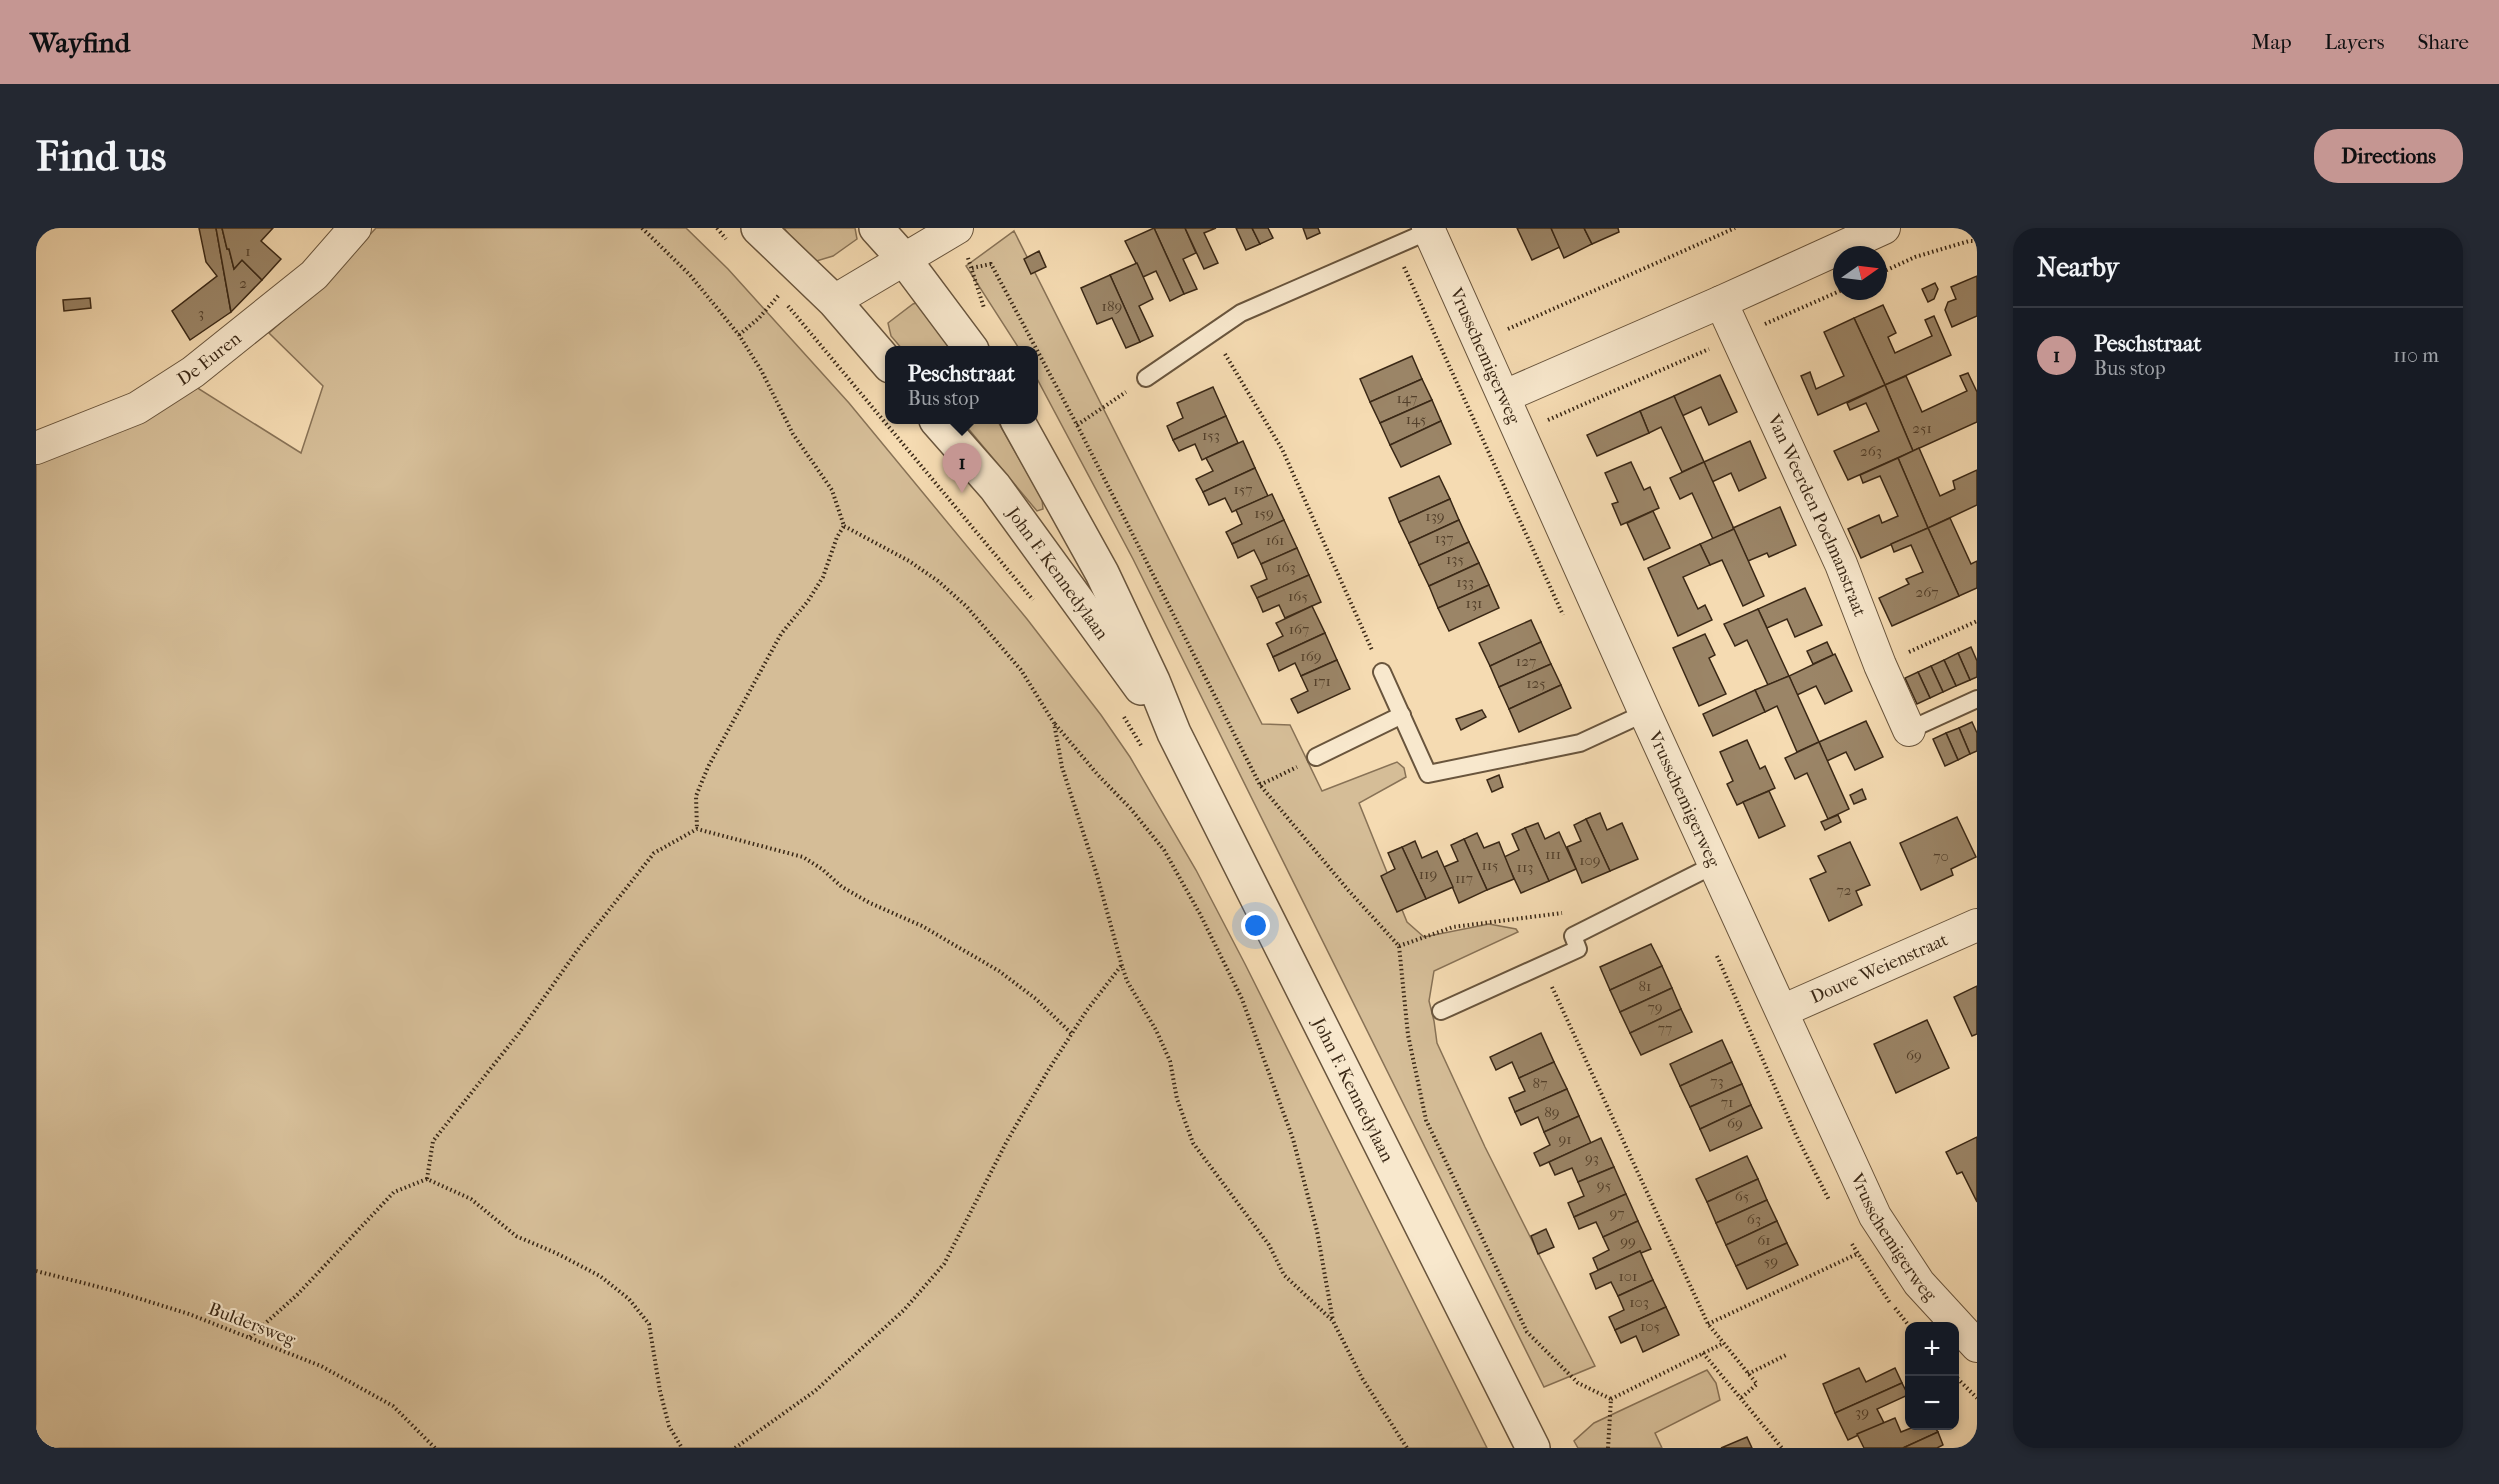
<!DOCTYPE html>
<meta charset="utf-8">
<style>
:root{--surface:#171b24;--page:#242831;--text:#f1f3f6;--muted:#9ea1a6;--line:#363941;--accent:#c59692}
body{margin:0;font-family:"IM FELL French Canon",serif;background:var(--page);color:var(--text)}
.controls{position:absolute;right:18px;bottom:18px;display:grid;overflow:hidden;border-radius:12px;box-shadow:0 3px 9px #0003}
.controls button{width:54px;height:54px;display:grid;place-items:center;padding:0;border:0;border-bottom:2px solid var(--line);background:var(--surface);color:var(--text);font:30px sans-serif}
.compass{position:absolute;left:1797px;top:18px;width:54px;height:54px;border-radius:50%;background:var(--surface);box-shadow:0 3px 9px #0003;rotate:76deg}
.you{position:absolute;left:1220px;top:698px;width:21px;height:21px;margin:-15px;border:4px solid #fff;border-radius:50%;background:#1a73e8;box-shadow:0 0 0 9px #1a73e833}
.badge{display:grid;place-items:center;width:39px;height:39px;border-radius:50%;background:var(--accent);color:#111;font-size:20px;font-weight:700}
.pin{position:absolute;translate:-50% -50px;filter:drop-shadow(0 2px 3px #0008)}
.pin::after{content:'';position:absolute;top:32px;width:21px;height:18px;background:inherit;clip-path:polygon(0 0,100% 0,50% 100%)}
.popup{position:absolute;left:849px;top:118px;width:153px;height:78px;box-sizing:border-box;display:grid;place-content:center;border-radius:12px;background:var(--surface);filter:drop-shadow(0 2px 4px #0005);font-size:20px;white-space:nowrap;color:var(--muted)}
.popup b{font-size:22px;color:var(--text)}
.popup::after{content:'';position:absolute;left:50%;top:100%;margin-left:-12px;border:12px solid transparent;border-top-color:var(--surface)}
.list{margin:0;padding:0;list-style:none}
h2{display:flex;justify-content:space-between;align-items:center;height:78px;margin:0;padding:0 24px;font-size:26px}
h2 small{font-size:20px;font-weight:400;color:var(--muted)}
.list li{display:grid;grid-template-columns:39px 1fr auto;gap:18px;align-items:center;box-sizing:border-box;height:96px;padding:0 24px;border-top:2px solid var(--line)}
.list b{display:block;font-size:22px;white-space:nowrap}
.list p{margin:0;font-size:20px;white-space:nowrap;color:var(--muted)}
.list em{font-size:20px;font-style:normal;color:var(--muted)}
.map{position:relative;flex:none;width:1941px;height:1220px;overflow:hidden;border-radius:24px}
header{display:flex;align-items:center;gap:36px;box-sizing:border-box;height:84px;padding:0 30px;background:var(--accent);color:#111}
header strong{font-size:28px}
nav{display:flex;gap:33px;margin-inline-start:auto;font-size:21px}
.intro{display:flex;align-items:center;justify-content:space-between;box-sizing:border-box;height:144px;padding:0 36px}
h1{margin:0;font-size:42px}
.button{padding:15px 27px;border-radius:24px;background:var(--accent);color:#111;font-size:21px;font-weight:700}
main{display:flex;gap:36px;padding:0 36px}
aside{flex:1;background:var(--surface);border-radius:24px;box-shadow:0 3px 9px #0003}
.map>svg:first-child{display:block}
.green{fill:#d5bd97;stroke:#887256;stroke-width:1.5}
.building{fill:#9b8567;stroke:#3a2816;stroke-width:1.5}
.lines{fill:none;stroke-linecap:round;stroke-linejoin:round}
.service-casing{stroke:#69553d;stroke-width:20}
.minor-casing{stroke:#69553d;stroke-width:34}
.tertiary-casing{stroke:#69553d;stroke-width:36}
.path{stroke:#3a2816;stroke-width:4;stroke-dasharray:1.5 3;stroke-linecap:butt}
.service{stroke:#f8e8cd;stroke-width:16}
.minor{stroke:#f8e8cd;stroke-width:32}
.tertiary{stroke:#f8e8cd;stroke-width:33}
.labels{text-anchor:middle;stroke-width:4.5;stroke-linejoin:round;paint-order:stroke}
.number-label{font-size:15px;fill:#523f2a}
.street-label{font-size:18px;fill:#3a2816;stroke:#f8e8cd}
</style>
<header>
<strong>Wayfind</strong>
<nav><a>Map</a><a>Layers</a><a>Share</a></nav>
</header>
<div class="intro"><h1>Find us</h1><a class="button">Directions</a></div>
<main>
<div class="map">
<svg width="1941" height="1220" viewBox="0 0 1941 1220">
<rect width="100%" height="100%" fill="#f5dbb2"/>
<filter id="stains"><feTurbulence type="fractalNoise" baseFrequency=".00333" numOctaves="4"/><feColorMatrix values="0 0 0 0 .2 0 0 0 0 .09 0 0 0 0 .02 0 0 0 .5 -.17"/></filter>
<radialGradient id="worn" r=".72"><stop offset=".6" stop-color="#630" stop-opacity="0"/><stop offset="1" stop-color="#630" stop-opacity=".3"/></radialGradient>
<g class="green">
<polygon points="340,0 650,0 692,41 813,175 991,391 1065,487 1094,529 1160,642 1209,736 1451,1220 0,1220 0,226 158,151 163,161 265,225 287,158 233,105 289,55"/>
<polygon points="748,0 819,0 821,11 797,28 774,35"/>
<polygon points="978,3 1226,496 1254,497 1286,563 1361,534 1368,540 1370,549 1323,575 1371,694 1388,709 1453,696 1480,701 1482,704 1398,743 1393,773 1398,793 1401,815 1449,919 1559,1138 1508,1159 1097,331 998,145 998,122 984,122 930,38"/>
<polygon points="883,74 919,122 867,122 855,108 852,95 877,76"/>
<polygon points="925,192 961,192 1006,271 1007,281 1001,283"/>
<polygon points="1671,1142 1680,1155 1684,1172 1619,1205 1626,1220 1542,1220 1538,1213 1558,1195"/>
</g>
<g class="building">
<polygon points="163,0 180,0 195,84 154,112 136,83 181,48 170,34"/>
<polygon points="180,0 186,0 191,21 193,21 198,41 206,32 226,52 195,84"/>
<polygon points="186,0 237,0 225,13 245,31 226,52 206,32 198,41 193,21 191,21"/>
<polygon points="1118,0 1149,0 1160,25 1147,31 1161,61 1148,66"/>
<polygon points="1118,0 1148,66 1134,73 1120,43 1107,49 1089,13"/>
<polygon points="1149,0 1180,0 1168,5 1182,35 1168,41"/>
<polygon points="1200,0 1216,0 1224,16 1210,22"/>
<polygon points="1216,0 1232,0 1237,10 1224,16"/>
<polygon points="1267,0 1282,0 1284,5 1271,11"/>
<polygon points="1481,0 1515,0 1524,19 1496,32"/>
<polygon points="1515,0 1548,0 1556,16 1528,30"/>
<polygon points="1548,0 1582,0 1583,4 1556,16"/>
<polygon points="1003,23 1010,39 995,46 988,31"/>
<polygon points="1101,35 1117,71 1103,78 1117,108 1104,114 1074,47"/>
<polygon points="1074,47 1104,114 1090,120 1076,90 1061,96 1045,60"/>
<polygon points="1941,48 1941,88 1916,99 1909,82 1912,74 1920,71 1915,59"/>
<polygon points="1899,55 1902,61 1898,71 1892,74 1886,61"/>
<polygon points="54,70 55,80 28,83 27,72"/>
<polygon points="1847,77 1860,105 1852,109 1859,125 1896,108 1889,92 1898,88 1915,127 1849,157 1818,90"/>
<polygon points="1818,90 1849,157 1782,187 1765,148 1774,144 1780,161 1808,148 1788,104"/>
<polygon points="1376,128 1386,151 1334,174 1324,151"/>
<polygon points="1932,145 1941,164 1941,194 1877,223 1849,157 1870,148 1886,184 1931,163 1924,148"/>
<polygon points="1684,147 1701,184 1673,197 1665,179 1646,188 1638,168"/>
<polygon points="1386,151 1396,172 1344,195 1334,174"/>
<polygon points="1849,157 1877,223 1812,252 1798,223 1843,203 1830,175 1814,182 1811,175"/>
<polygon points="1177,159 1190,188 1137,212 1131,198 1147,190 1141,175"/>
<polygon points="1638,168 1668,234 1646,244 1625,199 1613,205 1604,183"/>
<polygon points="1396,172 1405,193 1354,217 1344,195"/>
<polygon points="1604,183 1613,205 1561,228 1551,207"/>
<polygon points="1190,188 1202,215 1166,232 1159,216 1143,223 1137,212"/>
<polygon points="1405,193 1415,216 1365,239 1354,217"/>
<polygon points="1207,213 1219,240 1167,264 1160,251 1177,243 1170,230"/>
<polygon points="1714,213 1730,250 1703,263 1695,245 1676,254 1668,234"/>
<polygon points="1883,220 1904,268 1919,261 1917,253 1941,242 1941,277 1892,300 1862,230"/>
<polygon points="1862,230 1892,300 1825,330 1812,301 1843,287 1846,295 1862,288 1844,248 1827,255 1824,247"/>
<polygon points="1595,234 1608,262 1614,259 1623,280 1585,297 1576,276 1582,274 1569,245"/>
<polygon points="1668,234 1698,301 1677,311 1656,265 1644,271 1634,250"/>
<polygon points="1219,240 1232,268 1196,284 1189,270 1173,277 1167,264"/>
<polygon points="1403,248 1414,271 1363,294 1353,270"/>
<polygon points="1236,266 1248,292 1196,316 1190,304 1206,296 1200,282"/>
<polygon points="1414,271 1423,292 1373,315 1363,294"/>
<polygon points="1744,279 1760,317 1733,329 1731,325 1712,333 1697,300"/>
<polygon points="1617,283 1634,320 1608,332 1591,295"/>
<polygon points="1914,290 1935,336 1941,333 1941,360 1923,368 1892,300"/>
<polygon points="1248,292 1261,320 1225,336 1218,322 1202,330 1196,316"/>
<polygon points="1423,292 1433,314 1383,337 1373,315"/>
<polygon points="1892,300 1923,368 1856,398 1843,370 1873,356 1870,351 1887,344 1875,317 1858,324 1855,316"/>
<polygon points="1698,301 1728,368 1707,378 1686,332 1674,337 1664,316"/>
<polygon points="1433,314 1443,335 1393,358 1383,337"/>
<polygon points="1664,316 1674,337 1647,349 1662,381 1669,377 1676,392 1642,408 1612,340"/>
<polygon points="1261,320 1273,347 1221,370 1215,358 1231,351 1225,336"/>
<polygon points="1443,335 1453,357 1402,380 1393,358"/>
<polygon points="1273,347 1285,374 1249,390 1243,377 1227,384 1221,370"/>
<polygon points="1453,357 1463,380 1413,403 1402,380"/>
<polygon points="1769,360 1786,397 1759,409 1751,391 1731,400 1722,381"/>
<polygon points="1276,378 1289,405 1237,429 1231,416 1247,408 1240,395"/>
<polygon points="1722,381 1753,448 1732,457 1711,412 1699,418 1688,396"/>
<polygon points="1495,392 1505,414 1454,438 1443,415"/>
<polygon points="1289,405 1301,432 1265,448 1259,435 1243,443 1237,429"/>
<polygon points="1669,406 1679,427 1673,430 1690,466 1663,478 1637,420"/>
<polygon points="1505,414 1515,436 1463,459 1454,438"/>
<polygon points="1791,414 1797,427 1777,436 1771,423"/>
<polygon points="1935,419 1941,433 1941,449 1934,452 1922,425"/>
<polygon points="1922,425 1934,452 1920,458 1908,432"/>
<polygon points="1799,426 1816,463 1789,476 1780,458 1761,467 1753,448"/>
<polygon points="1301,432 1314,461 1262,485 1255,471 1272,463 1265,448"/>
<polygon points="1908,432 1920,458 1907,464 1895,438"/>
<polygon points="1515,436 1525,457 1473,481 1463,459"/>
<polygon points="1895,438 1907,464 1894,470 1882,444"/>
<polygon points="1882,444 1894,470 1881,476 1869,450"/>
<polygon points="1753,448 1783,514 1761,524 1741,478 1729,484 1719,462"/>
<polygon points="1525,457 1535,480 1483,504 1473,481"/>
<polygon points="1719,462 1729,484 1677,508 1667,486"/>
<polygon points="1446,482 1450,489 1425,502 1420,491"/>
<polygon points="1830,493 1847,529 1819,542 1810,524 1791,533 1783,514"/>
<polygon points="1936,494 1941,505 1941,523 1934,526 1923,500"/>
<polygon points="1923,500 1934,526 1922,532 1910,505"/>
<polygon points="1910,505 1922,532 1909,538 1897,511"/>
<polygon points="1711,512 1724,541 1729,538 1739,560 1701,577 1691,556 1697,553 1684,524"/>
<polygon points="1783,514 1813,581 1792,591 1771,545 1759,551 1749,530"/>
<polygon points="1463,547 1467,559 1456,564 1451,552"/>
<polygon points="1826,561 1830,571 1818,576 1814,567"/>
<polygon points="1733,563 1749,598 1723,610 1707,574"/>
<polygon points="1564,585 1571,602 1586,595 1602,631 1574,643 1550,591"/>
<polygon points="1802,587 1805,594 1789,602 1785,594"/>
<polygon points="1921,589 1940,629 1915,641 1917,647 1885,662 1864,615"/>
<polygon points="1550,591 1574,643 1546,655 1531,619 1545,613 1538,597"/>
<polygon points="1502,595 1509,611 1523,604 1540,641 1513,653 1489,600"/>
<polygon points="1489,600 1513,653 1485,665 1468,629 1483,622 1476,606"/>
<polygon points="1441,605 1448,620 1463,614 1478,651 1451,662 1428,611"/>
<polygon points="1428,611 1451,662 1423,675 1408,639 1422,633 1415,617"/>
<polygon points="1379,613 1386,630 1401,623 1417,659 1390,671 1366,619"/>
<polygon points="1814,614 1834,657 1820,663 1826,677 1793,693 1774,651 1790,644 1782,628"/>
<polygon points="1366,619 1390,671 1361,684 1345,648 1359,641 1352,625"/>
<polygon points="1615,716 1626,738 1574,762 1564,739"/>
<polygon points="1626,738 1636,760 1584,784 1574,762"/>
<polygon points="1941,758 1941,806 1936,808 1918,769"/>
<polygon points="1636,760 1645,781 1594,805 1584,784"/>
<polygon points="1645,781 1656,804 1605,827 1594,805"/>
<polygon points="1891,792 1913,840 1860,865 1838,816"/>
<polygon points="1505,805 1518,834 1483,850 1476,834 1460,842 1454,829"/>
<polygon points="1686,812 1696,834 1644,858 1634,836"/>
<polygon points="1518,834 1531,861 1479,884 1473,870 1489,863 1483,850"/>
<polygon points="1696,834 1706,856 1654,879 1644,858"/>
<polygon points="1706,856 1715,877 1664,901 1654,879"/>
<polygon points="1531,861 1543,888 1508,904 1502,889 1485,897 1479,884"/>
<polygon points="1715,877 1726,900 1674,923 1664,901"/>
<polygon points="1543,888 1555,915 1504,938 1498,925 1514,917 1508,904"/>
<polygon points="1941,909 1941,974 1926,944 1921,946 1910,924"/>
<polygon points="1565,910 1578,939 1542,954 1536,940 1519,947 1513,934"/>
<polygon points="1711,928 1722,951 1671,974 1660,951"/>
<polygon points="1578,939 1590,966 1538,989 1532,975 1548,968 1542,954"/>
<polygon points="1722,951 1731,972 1680,995 1671,974"/>
<polygon points="1590,966 1602,993 1567,1009 1560,994 1543,1001 1538,989"/>
<polygon points="1731,972 1741,993 1690,1017 1680,995"/>
<polygon points="1602,993 1615,1021 1605,1025 1604,1023 1562,1042 1557,1030 1573,1022 1567,1009"/>
<polygon points="1741,993 1751,1015 1700,1038 1690,1017"/>
<polygon points="1510,1001 1518,1019 1502,1026 1495,1008"/>
<polygon points="1751,1015 1762,1037 1711,1061 1700,1038"/>
<polygon points="1604,1023 1617,1052 1582,1068 1575,1054 1560,1061 1554,1046"/>
<polygon points="1617,1052 1630,1079 1579,1102 1573,1089 1588,1082 1582,1068"/>
<polygon points="1630,1079 1643,1107 1607,1124 1600,1108 1585,1115 1579,1102"/>
<polygon points="1823,1140 1830,1154 1859,1140 1866,1155 1799,1185 1787,1156"/>
<polygon points="1866,1155 1872,1167 1841,1181 1848,1195 1812,1212 1799,1185"/>
<polygon points="1859,1190 1865,1204 1880,1198 1898,1198 1902,1204 1867,1220 1828,1220 1821,1206"/>
<polygon points="1902,1204 1907,1217 1901,1220 1867,1220"/>
<polygon points="1711,1209 1716,1220 1685,1220"/>
</g>
<g class="lines">
<g class="service-casing">
<g id="service">
<polyline points="1110,150 1205,85 1393,3"/>
<polyline points="1346,444 1392,546 1544,515 1609,485"/>
<polyline points="1873,502 1941,471"/>
<polyline points="1280,529 1366,487"/>
<polyline points="1405,783 1542,721 1537,708 1680,636"/>
</g>
</g>
<g class="minor-casing">
<g id="minor">
<path id="s1" d="M 1392,0 L 1609,485 L 1839,988 L 1883,1055 L 1941,1118"/>
<polyline points="798,73 921,0"/>
<path id="s2" d="M 1685,74 L 1805,336 L 1844,437 L 1873,502"/>
<polyline points="1469,168 1685,74 1848,0"/>
<path id="s3" d="M 0,220 L 101,180 L 157,144 L 278,47 L 319,0"/>
<path id="s4" d="M 1746,783 L 1941,697"/>
</g>
</g>
<g class="tertiary-casing">
<g id="tertiary">
<polyline points="722,0 798,73 854,138"/>
<polyline points="840,0 868,31 936,122"/>
<path id="s5" d="M 900,192 L 959,259 L 1105,460"/>
<path id="s6" d="M 981,192 L 1066,345 L 1117,453 L 1138,505 L 1497,1220"/>
</g>
</g>
<g class="path">
<polyline points="606,0 654,47 703,107 725,142 757,206 796,262 808,298 801,309 787,349 772,373 745,406 672,539 660,568 661,601"/>
<polyline points="681,0 690,11"/>
<polyline points="932,30 948,80"/>
<polyline points="1368,39 1527,387"/>
<polyline points="936,40 955,36 1041,197 1224,557 1313,663 1363,718 1372,807 1390,892 1491,1104 1542,1155 1575,1171"/>
<polyline points="1842,46 1879,29 1933,13 1941,13"/>
<polyline points="752,78 997,372"/>
<polyline points="1729,96 1806,62"/>
<polyline points="1472,101 1699,0"/>
<polyline points="703,107 723,90 743,67"/>
<polyline points="1189,126 1246,221 1336,422"/>
<polyline points="1512,192 1673,121"/>
<polyline points="1041,197 1090,164"/>
<polyline points="808,298 873,333 902,353 931,379 985,442 1018,495 1026,539 1061,647 1086,738 1091,753 1120,802 1134,833 1141,871 1157,915 1233,1017 1248,1047 1297,1093 1326,1150 1371,1220"/>
<polyline points="1873,424 1941,393"/>
<polyline points="1088,489 1106,519"/>
<polyline points="1019,496 1062,547 1094,580 1128,622 1164,686 1206,771 1257,911 1281,1003 1297,1093"/>
<polyline points="1224,557 1261,539"/>
<polyline points="1363,718 1417,699 1526,685"/>
<polyline points="1681,728 1760,907 1793,972"/>
<polyline points="1516,759 1672,1096 1721,1156 1705,1170"/>
<polyline points="391,951 397,913 483,805 543,720 618,625 661,601 767,629 786,641 806,659 834,675 886,698 963,743 1000,771 1036,806"/>
<polyline points="1816,1016 1854,1075"/>
<polyline points="0,1043 79,1063 153,1086 285,1138 357,1178 399,1220"/>
<polyline points="1859,1080 1874,1099"/>
<polyline points="1672,1096 1823,1025"/>
<polyline points="214,1109 261,1067 358,964 391,951 435,971 480,1008 520,1025 564,1048 593,1071 613,1096 624,1163 633,1198 646,1220"/>
<polyline points="1667,1125 1746,1220"/>
<polyline points="1712,1146 1752,1126"/>
<polyline points="1918,1147 1941,1170"/>
<polyline points="1575,1171 1688,1115"/>
<polyline points="699,1220 779,1163 868,1082 908,1036 971,913 1013,841 1051,782 1085,738"/>
<polyline points="1572,1220 1575,1171"/>
</g>
<use href="#service" class="service"/>
<use href="#minor" class="minor"/>
<use href="#tertiary" class="tertiary"/>
</g>
<g class="labels">
<g class="number-label">
<text x="212" y="28">1</text>
<text x="207" y="60">2</text>
<text x="1076" y="83">189</text>
<text x="165" y="90">3</text>
<text x="1371" y="175">147</text>
<text x="1380" y="196">145</text>
<text x="1886" y="205">251</text>
<text x="1175" y="212">153</text>
<text x="1835" y="228">263</text>
<text x="1207" y="266">157</text>
<text x="1228" y="290">159</text>
<text x="1399" y="293">139</text>
<text x="1408" y="315">137</text>
<text x="1239" y="317">161</text>
<text x="1419" y="336">135</text>
<text x="1250" y="344">163</text>
<text x="1429" y="359">133</text>
<text x="1891" y="369">267</text>
<text x="1262" y="373">165</text>
<text x="1438" y="380">131</text>
<text x="1263" y="406">167</text>
<text x="1275" y="433">169</text>
<text x="1490" y="438">127</text>
<text x="1286" y="458">171</text>
<text x="1500" y="460">125</text>
<text x="1517" y="631">111</text>
<text x="1905" y="633">70</text>
<text x="1554" y="637">109</text>
<text x="1454" y="642">115</text>
<text x="1489" y="644">113</text>
<text x="1392" y="651">119</text>
<text x="1428" y="655">117</text>
<text x="1808" y="667">72</text>
<text x="1609" y="763">81</text>
<text x="1619" y="784">79</text>
<text x="1629" y="805">77</text>
<text x="1878" y="832">69</text>
<text x="1681" y="858">73</text>
<text x="1504" y="860">87</text>
<text x="1691" y="879">71</text>
<text x="1516" y="889">89</text>
<text x="1699" y="900">69</text>
<text x="1529" y="916">91</text>
<text x="1556" y="935">93</text>
<text x="1568" y="962">95</text>
<text x="1706" y="973">65</text>
<text x="1581" y="990">97</text>
<text x="1718" y="996">63</text>
<text x="1728" y="1017">61</text>
<text x="1592" y="1018">99</text>
<text x="1735" y="1038">59</text>
<text x="1592" y="1053">101</text>
<text x="1603" y="1079">103</text>
<text x="1614" y="1103">105</text>
<text x="1826" y="1189">39</text>
</g>
<g class="street-label">
<text dy="6" stroke="none"><textPath href="#s1" startOffset="140">Vrusschemigerweg</textPath></text>
<text dy="6" stroke="none"><textPath href="#s3" startOffset="196">De Euren</textPath></text>
<text dy="6" stroke="none"><textPath href="#s2" startOffset="234">Van Weerden Poelmanstraat</textPath></text>
<text dy="6" stroke="none"><textPath href="#s5" startOffset="196">John F. Kennedylaan</textPath></text>
<text dy="6" stroke="none"><textPath href="#s1" startOffset="626">Vrusschemigerweg</textPath></text>
<text dy="6" stroke="none"><textPath href="#s4" startOffset="106">Douve Weienstraat</textPath></text>
<text dy="6" stroke="none"><textPath href="#s6" startOffset="750">John F. Kennedylaan</textPath></text>
<text dy="6" stroke="none"><textPath href="#s1" startOffset="1112">Vrusschemigerweg</textPath></text>
<text transform="translate(216 1096) rotate(21)" y="6">Buldersweg</text>
</g>
</g>
<rect width="100%" height="100%" filter="url(#stains)"/>
<rect width="100%" height="100%" fill="url(#worn)"/>
</svg>
<div class="controls">
<button>+</button>
<button>−</button>
</div>
<svg class="compass" viewBox="-18 -18 36 36"><path d="M0-13l5 13h-10z" fill="#e53935"/><path d="M0 13l5-13h-10z" fill="#9ea1a6"/></svg>
<div class="you"></div>
<div class="pin badge" style="left:926px;top:265px">1</div>
<div class="popup"><b>Peschstraat</b>Bus stop</div>
</div>
<aside>
<h2>Nearby<small></small></h2>
<ul class="list">
<li><span class="badge">1</span><div><b>Peschstraat</b><p>Bus stop</p></div><em>110 m</em></li>
</ul>
</aside>
</main>
